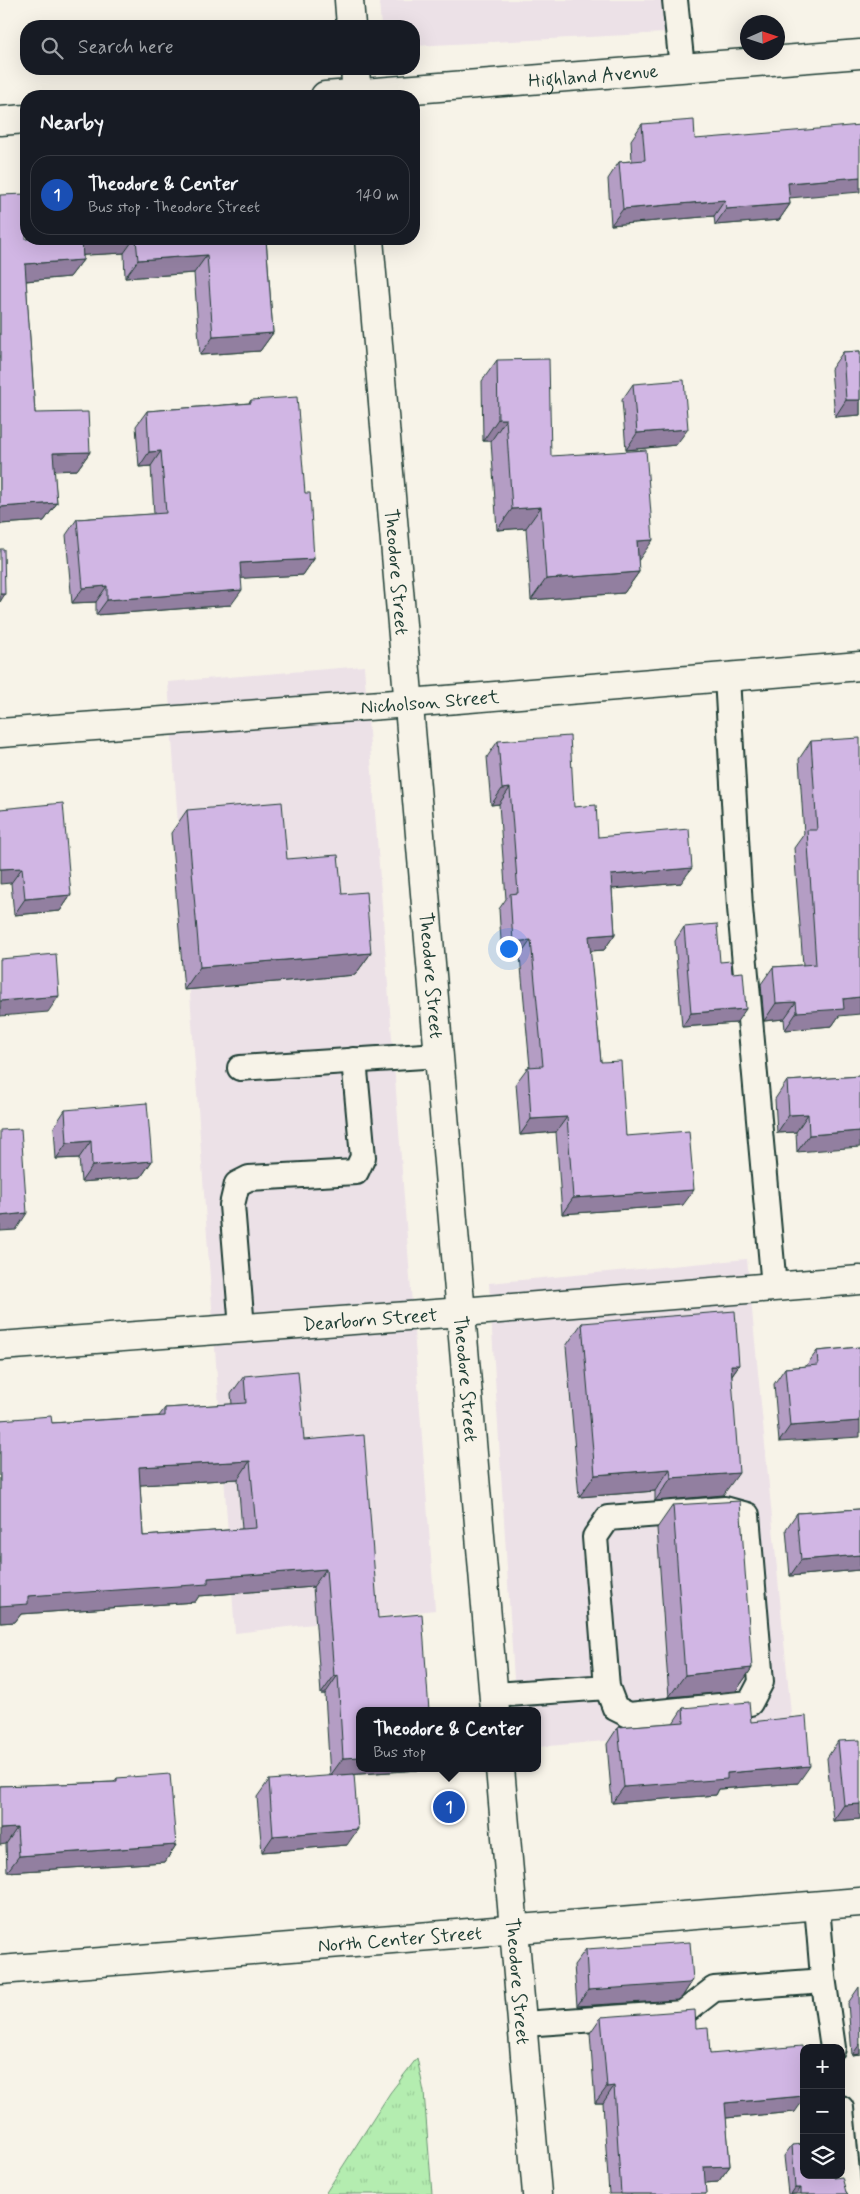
<!DOCTYPE html>
<meta charset="utf-8">
<style>
:root{--surface:#171b24;--page:#242831;--text:#f1f3f6;--muted:#9ea1a6;--line:#363941;--accent:#8c9099}
body{margin:0;font-family:Mynerve,sans-serif;background:var(--page);color:var(--text)}
.controls{position:absolute;right:15px;bottom:15px;display:grid;overflow:hidden;border-radius:10px;box-shadow:0 5px 20px #0002}
.controls button{width:45px;height:45px;display:grid;place-items:center;padding:0;border:0;border-bottom:1px solid var(--line);background:var(--surface);color:var(--text);font:25px sans-serif}
.compass{position:absolute;left:740px;top:15px;width:45px;height:45px;border-radius:50%;background:var(--surface);box-shadow:0 5px 20px #0002;rotate:87deg}
.you{position:absolute;left:508px;top:948px;width:18px;height:18px;margin:-12px;border:4px solid #fff;border-radius:50%;background:#1a73e8;box-shadow:0 0 0 8px #1a73e833}
.badge{display:grid;place-items:center;width:32px;height:32px;border-radius:50%;background:var(--accent);color:#fff;font-size:16px;font-weight:700}
.pin{position:absolute;translate:-50% -50%;border:2px solid #fff;box-shadow:0 1px 5px #0006}
.popup{position:absolute;left:356px;top:1707px;width:185px;height:65px;box-sizing:border-box;display:grid;place-content:center;border-radius:10px;background:var(--surface);filter:drop-shadow(0 1px 4px #0005);font-size:16px;white-space:nowrap;color:var(--muted)}
.popup b{font-size:19px;color:var(--text)}
.popup::after{content:'';position:absolute;left:50%;top:100%;margin-left:-10px;border:10px solid transparent;border-top-color:var(--surface)}
.list{margin:0;padding:0;list-style:none}
h2{display:flex;justify-content:space-between;align-items:center;height:65px;margin:0;padding:0 20px;font-size:21px}
h2 small{font-size:16px;font-weight:400;color:var(--muted)}
.list li{display:grid;grid-template-columns:32px 1fr auto;gap:15px;align-items:center;box-sizing:border-box;height:80px;margin:0 10px 10px;padding:0 10px;border:1px solid var(--line);border-radius:20px}
.list b{display:block;font-size:19px;white-space:nowrap}
.list p{margin:0;font-size:16px;white-space:nowrap;color:var(--muted)}
.list em{font-size:16px;font-style:normal;color:var(--muted)}
.icon{flex:none;width:28px;height:28px;fill:none;stroke:currentColor;stroke-width:2;stroke-linecap:round;stroke-linejoin:round}
.map{position:relative;flex:none;width:860px;height:2194px;overflow:hidden}
.search{position:absolute;background:var(--surface);box-shadow:0 5px 20px #0002;left:20px;top:20px;width:400px;height:55px;display:flex;align-items:center;gap:12px;box-sizing:border-box;padding:0 18px;border-radius:20px;color:var(--muted);font-size:19px}
.panel{position:absolute;background:var(--surface);box-shadow:0 5px 20px #0002;left:20px;top:90px;width:400px;height:155px;border-radius:20px}
.map>svg:first-child{display:block}
.built{fill:#ece1e7}
.grass{fill:url(#grass-tufts);stroke:#6a9572}
.lines{fill:none;stroke-linecap:round;stroke-linejoin:round}
.service-casing{stroke:#1f3d34;stroke-width:28}
.minor-casing{stroke:#1f3d34;stroke-width:31}
.secondary-casing{stroke:#1f3d34;stroke-width:31}
.service{stroke:#f7f3e8;stroke-width:24}
.minor{stroke:#f7f3e8;stroke-width:28}
.secondary{stroke:#f7f3e8;stroke-width:28}
.wall{fill:#b49dc4;stroke:#1f3d34;fill-rule:evenodd}
.shaded-wall{fill:#927fa0;stroke:#1f3d34}
.building{fill:#d1b6e4;stroke:#1f3d34;fill-rule:evenodd}
.labels{text-anchor:middle;stroke-width:4;stroke-linejoin:round;paint-order:stroke}
.street-label{font-size:19px;fill:#1f3d34;stroke:#f7f3e8}
</style>
<div class="map">
<svg width="860" height="2194" viewBox="0 0 860 2194">
<defs>
<pattern id="grass-tufts" width="24" height="20" patternUnits="userSpaceOnUse" patternTransform="scale(1.25)"><rect width="24" height="20" fill="#b4edb0"/><path d="M3 7l-1-3M5 7V3M7 7l1-3M15 17l-1-3M17 17v-4M19 17l1-3" fill="none" stroke="#9acc98"/></pattern>
</defs>
<rect width="100%" height="100%" fill="#f7f3e8"/>
<filter id="ink" filterUnits="userSpaceOnUse"><feTurbulence type="fractalNoise" baseFrequency=".02" numOctaves="2"/><feDisplacementMap in="SourceGraphic" scale="10" xChannelSelector="R" yChannelSelector="G"/><feConvolveMatrix kernelMatrix="1 2 1 2 8 2 1 2 1" color-interpolation-filters="sRGB"/></filter>
<g filter="url(#ink)">
<g class="built">
<polygon points="379,0 663,0 665,33 414,46 414,26 381,26"/>
<polygon points="364,666 435,1610 235,1633 168,682"/>
<polygon points="747,1259 792,1724 538,1747 538,1711 516,1711 489,1283"/>
</g>
<polygon class="grass" points="417,2058 424,2092 432,2194 325,2194 390,2093"/>
<g class="lines">
<g class="service-casing">
<g id="service">
<polyline points="675,0 682,68"/>
<polyline points="727,677 740,908 774,1287"/>
<polyline points="240,1068 439,1055"/>
<polyline points="242,1328 232,1205 237,1184 249,1178 356,1172 363,1157 354,1060"/>
<polyline points="494,1695 607,1687 595,1537 608,1518 725,1509 747,1515 761,1682 750,1703 629,1715 615,1708 607,1687"/>
<polyline points="823,1977 833,2048"/>
<polyline points="523,2024 683,2013 714,1989 811,1982 823,1977 817,1906"/>
<polyline points="841,2108 849,2194"/>
</g>
</g>
<g class="minor-casing">
<g id="minor">
<path id="s1" d="M 325,96 L 860,54"/>
<polyline points="0,121 26,119"/>
<path id="s2" d="M 0,733 L 409,703 L 860,666"/>
<path id="s3" d="M 0,1346 L 462,1312 L 860,1280"/>
<path id="s4" d="M 0,1970 L 860,1902"/>
</g>
</g>
<g class="secondary-casing">
<g id="secondary">
<polyline points="349,0 351,26"/>
<polyline points="355,69 357,96"/>
<path id="s5" d="M 369,239 L 495,1711"/>
<path id="s6" d="M 500,1768 L 537,2194"/>
</g>
</g>
<use href="#service" class="service"/>
<use href="#minor" class="minor"/>
<use href="#secondary" class="secondary"/>
</g>
<g class="wall">
<polygon points="642,124 695,139 789,198 790,204 779,220 715,225 714,216 611,225 608,179 619,162 632,161 631,140"/>
<polygon points="0,195 26,239 266,239 273,333 260,351 200,355 194,273 125,278 124,253 83,255 83,260 70,277 26,281 35,413 90,452 77,470 54,471 57,503 44,521 0,524"/>
<polygon points="860,351 860,415 835,417 831,369 843,352"/>
<polygon points="497,360 551,456 638,561 639,572 624,593 531,600 526,528 497,530 491,441 483,441 482,381"/>
<polygon points="633,384 676,445 626,450 622,400"/>
<polygon points="251,400 305,493 314,559 303,575 241,578 231,605 96,615 96,602 72,603 66,535 77,519 154,514 151,466 139,467 136,426 147,411 249,403"/>
<polygon points="498,741 574,807 598,837 681,883 612,889 615,934 604,950 590,951 601,1062 626,1136 683,1205 562,1214 556,1132 520,1135 516,1083 528,1067 530,1067 520,956 502,957 499,909 506,899 499,804 491,805 487,757"/>
<polygon points="811,741 839,1016 832,1026 785,1030 784,1019 764,1021 761,984 773,967 803,965 794,848 804,834 799,759"/>
<polygon points="0,809 71,895 60,911 14,915 11,883"/>
<polygon points="187,810 287,859 342,894 371,953 355,975 184,990 171,833"/>
<polygon points="684,927 736,1023 682,1027 675,941"/>
<polygon points="860,1076 797,1152 796,1132 777,1133 775,1099 787,1081"/>
<polygon points="65,1110 152,1161 141,1177 81,1182 79,1158 56,1159 54,1127"/>
<polygon points="582,1323 739,1365 732,1375 723,1495 655,1501 655,1491 579,1497 566,1346"/>
<polygon points="860,1347 779,1442 774,1384 785,1368 806,1366 817,1351"/>
<path d="M 244,1376 L 304,1440 L 360,1768 L 420,1768 L 419,1770 L 330,1776 L 325,1694 L 321,1694 L 313,1587 L 199,1596 L 195,1602 L 21,1614 L 15,1622 L 0,1623 L 0,1420 L 52,1423 L 159,1416 L 165,1408 L 232,1404 L 231,1394 ZM 238,1479 L 242,1529 L 143,1536 L 140,1485 Z"/>
<polygon points="673,1505 752,1668 736,1691 669,1697 657,1528"/>
<polygon points="860,1509 860,1570 790,1576 786,1529 797,1513"/>
<polygon points="683,1708 751,1722 798,1783 719,1789 716,1795 612,1803 607,1744 618,1727 673,1723"/>
<polygon points="838,1741 860,1819 833,1821 827,1758"/>
<polygon points="117,1778 176,1845 165,1862 7,1872 6,1844 0,1786 114,1782"/>
<polygon points="269,1780 347,1845 262,1852 257,1797"/>
<polygon points="586,1949 693,1980 682,1997 678,2000 577,2006 574,1965"/>
<polygon points="859,1987 860,2054 852,2055 848,2003"/>
<polygon points="601,2017 696,2028 710,2054 795,2112 726,2118 730,2166 718,2182 705,2183 706,2194 609,2194 603,2103 595,2103 590,2033"/>
<polygon points="792,2145 834,2178 848,2194 788,2194 784,2156"/>
</g>
<g class="shaded-wall">
<polygon points="860,177 860,192 777,199 788,183"/>
<polygon points="725,200 714,216 611,225 623,209"/>
<polygon points="790,204 779,220 715,225 726,209"/>
<polygon points="82,239 134,239 124,253 70,256"/>
<polygon points="207,255 194,273 125,278 138,260"/>
<polygon points="83,260 70,277 13,282 25,264"/>
<polygon points="273,333 260,351 200,355 213,337"/>
<polygon points="846,400 860,400 860,415 835,417"/>
<polygon points="498,419 506,419 491,441 483,441"/>
<polygon points="688,429 676,445 626,450 637,433"/>
<polygon points="161,451 151,466 139,467 149,452"/>
<polygon points="90,452 77,470 41,471 53,453"/>
<polygon points="57,503 44,521 0,524 0,507"/>
<polygon points="541,507 526,528 497,530 512,509"/>
<polygon points="653,540 638,561 637,541"/>
<polygon points="314,559 303,575 229,579 240,563"/>
<polygon points="639,572 624,593 531,600 546,579"/>
<polygon points="107,586 96,602 72,603 83,588"/>
<polygon points="242,590 231,605 96,615 107,600"/>
<polygon points="0,594 5,594 0,602"/>
<polygon points="510,788 499,804 491,805 502,789"/>
<polygon points="22,868 11,883 0,884 0,869"/>
<polygon points="692,868 681,883 600,890 611,875"/>
<polygon points="71,895 60,911 14,915 25,899"/>
<polygon points="615,934 604,950 578,952 589,936"/>
<polygon points="531,940 520,956 502,957 513,942"/>
<polygon points="371,953 355,975 184,990 200,967"/>
<polygon points="59,996 48,1012 0,1016 0,1001"/>
<polygon points="860,997 860,1014 839,1016 832,1026 785,1030 797,1012 843,999"/>
<polygon points="796,1002 784,1019 764,1021 776,1003"/>
<polygon points="746,1009 736,1023 682,1027 691,1013"/>
<polygon points="808,1114 796,1132 777,1133 789,1115"/>
<polygon points="567,1117 556,1132 520,1135 531,1119"/>
<polygon points="860,1131 860,1147 797,1152 809,1135"/>
<polygon points="91,1141 79,1158 56,1159 67,1143"/>
<polygon points="152,1161 141,1177 81,1182 92,1166"/>
<polygon points="694,1190 683,1205 562,1214 573,1198"/>
<polygon points="27,1213 16,1230 0,1231 0,1216"/>
<polygon points="731,1365 739,1365 723,1387"/>
<polygon points="860,1421 860,1437 779,1442 790,1426"/>
<polygon points="250,1461 238,1479 126,1486 139,1467"/>
<polygon points="670,1469 655,1491 579,1497 595,1475"/>
<polygon points="739,1473 723,1495 655,1501 671,1478"/>
<polygon points="860,1555 860,1570 790,1576 801,1560"/>
<polygon points="326,1569 313,1587 199,1596 195,1602 21,1614 15,1622 0,1623 0,1606 28,1596 208,1578"/>
<polygon points="752,1668 736,1691 669,1697 685,1675"/>
<polygon points="338,1675 325,1694 321,1694 334,1676"/>
<polygon points="360,1757 360,1768 420,1768 419,1770 330,1776 343,1758"/>
<polygon points="810,1766 798,1783 719,1789 716,1795 612,1803 624,1787 727,1773"/>
<polygon points="860,1804 860,1819 833,1821 844,1805"/>
<polygon points="17,1828 6,1844 0,1845 0,1829"/>
<polygon points="358,1829 347,1845 262,1852 273,1836"/>
<polygon points="176,1845 165,1862 7,1872 19,1856"/>
<polygon points="693,1980 682,1997 678,2000 577,2006 588,1990"/>
<polygon points="860,2044 860,2054 852,2055"/>
<polygon points="614,2086 603,2103 595,2103 607,2087"/>
<polygon points="804,2096 804,2099 795,2112 714,2119 725,2103"/>
<polygon points="730,2166 718,2182 692,2184 704,2167"/>
<polygon points="795,2188 801,2188 796,2194 791,2194"/>
</g>
<g class="building">
<polygon points="694,120 695,139 807,130 860,125 860,177 788,183 790,204 726,209 725,200 623,209 619,162 645,160 642,124"/>
<polygon points="26,194 26,239 82,239 83,260 25,264 35,413 88,412 90,452 53,453 57,503 0,507 0,195"/>
<polygon points="136,239 266,239 273,333 213,337 207,255 138,260"/>
<polygon points="860,351 860,400 846,400 843,352"/>
<polygon points="549,359 551,456 646,450 653,540 637,541 639,572 546,579 541,507 512,509 506,419 498,419 497,360"/>
<polygon points="684,380 688,429 637,433 633,384"/>
<polygon points="297,397 305,493 310,493 314,559 240,563 242,590 107,600 107,586 83,588 77,519 166,513 161,451 149,452 147,411 251,403 251,400"/>
<polygon points="0,549 4,549 5,594 0,594"/>
<polygon points="570,736 574,807 596,805 598,837 689,829 692,868 611,875 615,934 589,936 601,1062 621,1061 626,1136 689,1131 694,1190 573,1198 567,1117 531,1119 528,1067 543,1066 531,940 513,942 510,894 518,893 510,788 502,789 498,741"/>
<polygon points="860,738 860,997 843,999 844,1009 797,1012 796,1002 776,1003 773,967 816,964 807,830 817,830 811,741"/>
<polygon points="282,802 287,859 338,855 342,894 366,892 371,953 200,967 187,810"/>
<polygon points="63,803 71,895 25,899 22,868 0,869 0,809"/>
<polygon points="717,924 720,962 731,961 732,973 743,972 746,1009 691,1013 684,927"/>
<polygon points="56,954 59,996 0,1001 0,959"/>
<polygon points="860,1076 860,1131 809,1135 808,1114 789,1115 787,1081"/>
<polygon points="147,1103 152,1161 92,1166 91,1141 67,1143 65,1110"/>
<polygon points="21,1129 27,1213 0,1216 0,1130"/>
<polygon points="735,1311 739,1365 731,1365 739,1473 671,1478 670,1469 595,1475 582,1323"/>
<polygon points="860,1347 860,1421 790,1426 785,1368 818,1365 817,1351"/>
<path d="M 298,1371 L 304,1440 L 364,1435 L 378,1618 L 422,1614 L 429,1711 L 360,1711 L 360,1757 L 343,1758 L 338,1675 L 334,1676 L 326,1569 L 208,1578 L 208,1584 L 28,1596 L 28,1604 L 0,1606 L 0,1420 L 51,1416 L 52,1423 L 165,1416 L 165,1408 L 246,1403 L 244,1376 ZM 250,1461 L 256,1528 L 143,1536 L 139,1467 Z"/>
<polygon points="740,1501 752,1668 685,1675 673,1505"/>
<polygon points="860,1509 860,1555 801,1560 797,1513"/>
<polygon points="749,1702 751,1722 806,1716 810,1766 727,1773 727,1779 624,1787 618,1727 684,1722 683,1708"/>
<polygon points="860,1740 860,1804 844,1805 838,1741"/>
<polygon points="170,1774 176,1845 19,1856 17,1828 0,1829 0,1786 117,1782 117,1778"/>
<polygon points="354,1774 358,1829 273,1836 269,1780"/>
<polygon points="690,1942 693,1980 689,1983 588,1990 586,1949"/>
<polygon points="695,2010 696,2028 708,2027 710,2054 802,2046 804,2062 804,2096 725,2103 730,2166 704,2167 706,2194 621,2194 614,2086 607,2087 601,2017"/>
<polygon points="804,2144 804,2175 834,2175 834,2178 842,2177 846,2192 848,2194 801,2194 801,2188 795,2188 792,2145"/>
</g>
</g>
<g class="labels">
<g class="street-label">
<text dy="7" stroke="none"><textPath href="#s1" startOffset="269">Highland Avenue</textPath></text>
<text dy="7" stroke="none"><textPath href="#s5" startOffset="334">Theodore Street</textPath></text>
<text dy="7" stroke="none"><textPath href="#s2" startOffset="431">Nicholson Street</textPath></text>
<text dy="7" stroke="none"><textPath href="#s5" startOffset="739">Theodore Street</textPath></text>
<text dy="7" stroke="none"><textPath href="#s3" startOffset="371">Dearborn Street</textPath></text>
<text dy="7" stroke="none"><textPath href="#s5" startOffset="1144">Theodore Street</textPath></text>
<text dy="7" stroke="none"><textPath href="#s4" startOffset="401">North Center Street</textPath></text>
<text dy="7" stroke="none"><textPath href="#s6" startOffset="214">Theodore Street</textPath></text>
</g>
</g>
</svg>
<div class="controls">
<button>+</button>
<button>−</button>
<button><svg class="icon" aria-label="layers" viewBox="0 0 24 24"><path d="M12 4l9 5-9 5-9-5zM3 14l9 5 9-5"/></svg></button>
</div>
<svg class="compass" viewBox="-18 -18 36 36"><path d="M0-13l5 13h-10z" fill="#e53935"/><path d="M0 13l5-13h-10z" fill="#9ea1a6"/></svg>
<div class="you"></div>
<div class="pin badge" style="left:449px;top:1807px;background:#1a4fb4">1</div>
<div class="popup"><b>Theodore &amp; Center</b>Bus stop</div>
<div class="search"><svg class="icon" aria-label="search" viewBox="0 0 24 24"><circle cx="10" cy="10" r="6"/><path d="M15 15l6 6"/></svg>Search here</div>
<section class="panel">
<h2>Nearby<small></small></h2>
<ul class="list">
<li><span class="badge" style="background:#1a4fb4">1</span><div><b>Theodore &amp; Center</b><p>Bus stop · Theodore Street</p></div><em>140 m</em></li>
</ul>
</section>
</div>
